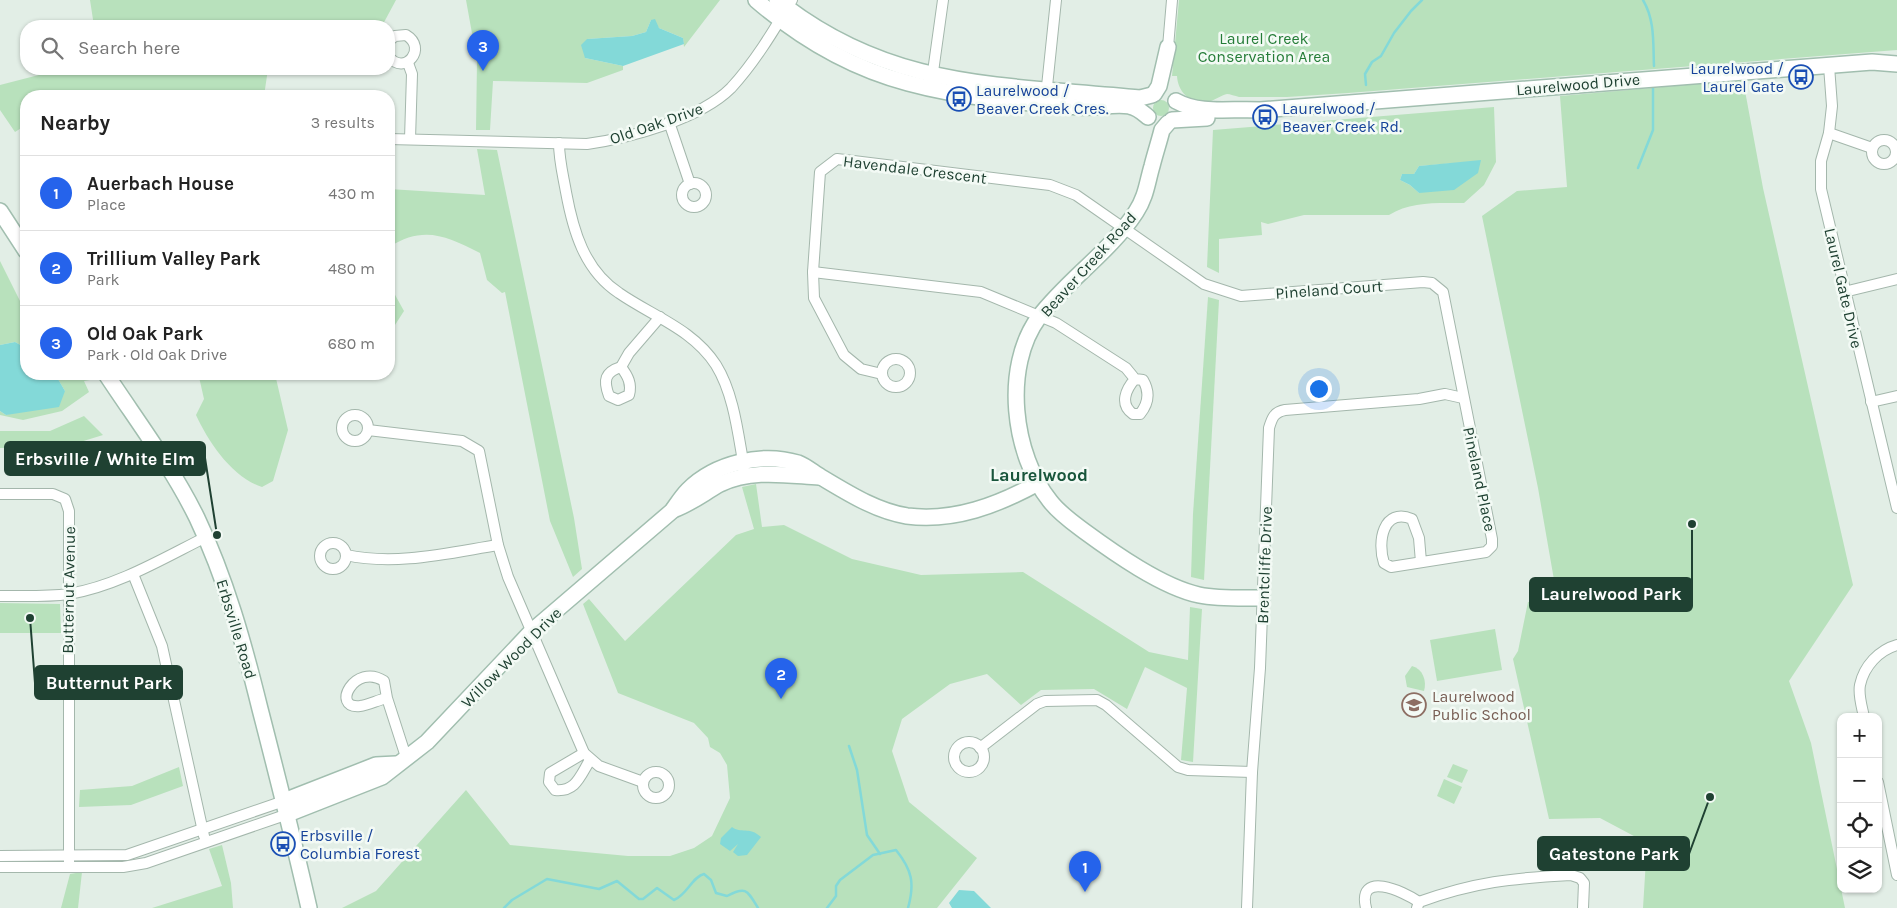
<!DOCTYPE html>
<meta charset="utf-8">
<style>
:root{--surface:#fff;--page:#f2f2f2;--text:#222;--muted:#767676;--line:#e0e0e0;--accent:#2563eb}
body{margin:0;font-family:Karla,sans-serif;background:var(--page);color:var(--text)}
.controls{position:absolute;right:15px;bottom:15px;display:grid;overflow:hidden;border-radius:10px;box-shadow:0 1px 4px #0004}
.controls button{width:45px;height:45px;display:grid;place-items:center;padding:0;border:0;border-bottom:1px solid var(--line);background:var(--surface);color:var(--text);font:25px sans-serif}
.you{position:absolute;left:1318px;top:388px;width:18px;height:18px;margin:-12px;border:4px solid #fff;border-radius:50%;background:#1a73e8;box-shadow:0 0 0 8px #1a73e833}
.badge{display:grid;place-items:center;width:32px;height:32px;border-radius:50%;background:var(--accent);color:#fff;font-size:16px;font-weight:700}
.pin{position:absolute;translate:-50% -41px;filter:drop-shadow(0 1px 2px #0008)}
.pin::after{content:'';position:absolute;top:26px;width:18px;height:15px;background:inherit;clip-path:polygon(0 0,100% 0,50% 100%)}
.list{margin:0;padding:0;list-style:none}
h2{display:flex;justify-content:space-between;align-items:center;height:65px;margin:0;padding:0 20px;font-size:21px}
h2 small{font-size:16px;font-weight:400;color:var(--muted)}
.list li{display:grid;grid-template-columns:32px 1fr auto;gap:15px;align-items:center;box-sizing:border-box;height:75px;padding:0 20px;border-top:1px solid var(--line)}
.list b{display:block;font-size:19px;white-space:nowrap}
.list p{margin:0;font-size:16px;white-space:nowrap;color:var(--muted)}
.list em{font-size:16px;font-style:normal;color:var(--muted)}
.icon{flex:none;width:28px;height:28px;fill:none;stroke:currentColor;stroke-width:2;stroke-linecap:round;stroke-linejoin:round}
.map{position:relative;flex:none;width:1897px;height:908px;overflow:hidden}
.search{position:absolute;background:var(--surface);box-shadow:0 1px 4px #0004;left:20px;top:20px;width:375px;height:55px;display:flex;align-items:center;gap:12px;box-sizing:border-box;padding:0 18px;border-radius:20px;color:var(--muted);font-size:19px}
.panel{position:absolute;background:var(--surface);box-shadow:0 1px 4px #0004;left:20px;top:90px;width:375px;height:290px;border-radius:20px}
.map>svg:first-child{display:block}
.green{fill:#b8e1bc;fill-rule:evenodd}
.water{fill:#83d9d8}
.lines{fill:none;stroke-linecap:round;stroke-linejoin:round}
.stream{stroke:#83d9d8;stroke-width:2.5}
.street-casing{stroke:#a4b7ac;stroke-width:12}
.secondary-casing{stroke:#a1beaf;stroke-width:18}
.street{stroke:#fff;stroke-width:10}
.secondary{stroke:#fff;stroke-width:15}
.labels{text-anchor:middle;stroke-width:5;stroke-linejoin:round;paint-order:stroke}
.park-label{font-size:16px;fill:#257d38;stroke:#f3faf5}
.transit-label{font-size:16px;fill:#164399;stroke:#f3faf5;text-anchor:start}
.street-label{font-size:16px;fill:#1f4132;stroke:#f3faf5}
.education-label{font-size:16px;fill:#785e54;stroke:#f3faf5;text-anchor:start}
.neighbourhood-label{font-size:18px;font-weight:bold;fill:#19563c;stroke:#f3faf5}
.leader{fill:none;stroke:#1f4132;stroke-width:2}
.callout-dot{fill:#1f4132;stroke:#f3faf5;stroke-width:2}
.callout{fill:#1f4132;stroke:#1f4132;stroke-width:2}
.callout-label{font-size:18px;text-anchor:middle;font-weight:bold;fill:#fff}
</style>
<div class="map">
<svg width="1897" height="908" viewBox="0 0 1897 908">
<rect width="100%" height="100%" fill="#e2eee6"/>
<g class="green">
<polygon points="90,0 396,0 382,26 94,26"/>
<polygon points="466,0 720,0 684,47 683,38 659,28 651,20 646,32 632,36 587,39 585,58 623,66 623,70 587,83 493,81 490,130 476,130 477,61"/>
<path d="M 1179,0 L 1897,0 L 1897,50 L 1348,93 L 1287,97 L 1239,97 C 1235,96 1230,94 1227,94 C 1222,95 1216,99 1211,101 C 1193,106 1178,94 1177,76 L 1172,76 Z"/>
<polygon points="62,69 268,69 264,96 26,96 26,125 15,132 0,110 0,85"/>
<polygon points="1743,80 1763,188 1853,585 1789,681 1811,743 1845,908 1643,908 1647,843 1600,818 1549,819 1513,659 1518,651 1528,602 1557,597 1538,488 1482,216 1517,191 1567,187 1560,96"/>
<circle cx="1161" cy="108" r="8"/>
<path d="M 1494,107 L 1496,162 L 1484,185 L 1464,203 C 1439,203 1411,201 1389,215 L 1304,215 L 1268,224 L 1261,222 L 1262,235 L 1219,239 L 1219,273 L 1207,267 L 1213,130 ZM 1480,161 L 1419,193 L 1410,185 L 1400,180 L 1402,174 L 1414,174 L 1419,166 Z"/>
<path d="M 477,149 L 497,150 L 574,518 L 582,569 L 573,577 L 550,521 L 505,292 L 502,293 L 487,280 L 480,253 C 446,236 424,225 389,247 L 389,189 L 485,195 Z"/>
<polygon points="0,261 22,305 26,306 26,348 15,342 0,345"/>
<polygon points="389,284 404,311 395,325 389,328"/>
<polygon points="1208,297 1219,300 1204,580 1191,577 1193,514"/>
<polygon points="55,374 86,374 90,380 84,381 89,392 62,411 23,420 0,415 0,411 6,415 65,391"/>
<path d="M 214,374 L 275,374 L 288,430 L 273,481 L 262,487 C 232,477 209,443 196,415 L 204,399 L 199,377 Z"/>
<polygon points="84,416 103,435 64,447 0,448 0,431 50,431"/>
<polygon points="756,484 762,527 784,525 852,559 921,575 1023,572 1149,652 1188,660 1190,607 1202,609 1193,762 1181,760 1187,688 1145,667 1127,709 1094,689 1041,690 1021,705 987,674 950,684 902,719 892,751 909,802 977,858 937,908 342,908 376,891 466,790 510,845 628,856 670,856 694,848 712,836 730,798 727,765 720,753 710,747 708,738 694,723 618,693 583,604 589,599 625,641 736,535 754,529 742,487"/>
<polygon points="0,603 60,604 61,633 0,633"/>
<polygon points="1495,629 1502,670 1437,681 1430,640"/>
<path d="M 1412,666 C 1423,669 1427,681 1424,691 L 1407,687 L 1405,676 Z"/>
<polygon points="1453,764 1468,770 1462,783 1447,777"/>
<polygon points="179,767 183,786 131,805 79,807 80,790 132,786"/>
<polygon points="1444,779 1462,787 1454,804 1437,796"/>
<polygon points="222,845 231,883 233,908 152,908 222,886 209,849"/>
<polygon points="82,872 78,908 61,908 70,874"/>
</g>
<g class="water">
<polygon points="655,19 659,28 683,38 684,44 623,66 585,58 581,45 587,39 632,36 646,32 651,20"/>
<polygon points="1481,160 1478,173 1454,190 1419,193 1410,185 1400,180 1402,174 1414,174 1419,166"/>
<polygon points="15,342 26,348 26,374 55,374 65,391 59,407 6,415 0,411 0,345"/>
<path d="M 732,827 C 741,834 749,826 761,837 L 747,855 L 738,856 L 733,852 L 738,844 L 730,851 L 720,844 L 721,838 Z"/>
<polygon points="959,890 974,891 991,908 952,908 949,903"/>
</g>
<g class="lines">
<g class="stream">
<path d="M 1643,0 C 1655,20 1653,43 1654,66"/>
<polyline points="1366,85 1365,74 1372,62 1381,56 1394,33 1411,11 1422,0"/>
<polyline points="1638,168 1653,130 1653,86"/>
<polyline points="849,746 857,770 867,835 880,854"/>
<path d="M 504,908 L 512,900 L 547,879 L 599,889 L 617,881 L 639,899 L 643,899 L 657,888 L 674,900 C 687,895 692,877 704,874 L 711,880 L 716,893 L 727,896 C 746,886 747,890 758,908"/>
<path d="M 827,908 L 836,896 L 836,886 L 840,880 L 873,855 L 896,850 C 912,870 915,883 908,908"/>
</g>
<g class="street-casing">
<g id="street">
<path d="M 389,41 L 395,36 L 406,35 C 428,48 405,76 389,57"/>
<polyline points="1168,47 1172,0"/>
<polyline points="408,63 412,74 410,139"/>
<polyline points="1829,66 1832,106 1829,133 1821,161 1821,189 1897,508"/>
<polyline points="932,79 943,0"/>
<polyline points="1046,96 1056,0"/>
<polyline points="669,122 690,184"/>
<polyline points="1829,133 1872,148"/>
<path d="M 389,139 L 587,144 C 630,138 700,119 731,88 C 755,62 774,30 792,0"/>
<circle cx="1884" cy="152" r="12"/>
<path d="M 559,143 C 559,160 563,175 566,192 C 573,230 584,270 619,293 C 652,316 693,329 716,365 C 734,394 738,434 744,467"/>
<circle cx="694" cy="195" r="12"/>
<path d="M 813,272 L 981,292 L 1056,323 L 1126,368 L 1135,379 C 1126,389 1119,404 1133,414 L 1140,414 C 1149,403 1150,392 1143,380 L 1135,379"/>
<polyline points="1844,292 1897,279"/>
<circle cx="896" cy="373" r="14"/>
<path d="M 621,367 C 628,376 632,384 629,395 L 618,400 L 609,396 C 603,380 605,372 621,367 Z"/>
<polyline points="621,367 629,353 660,317"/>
<path d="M 882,374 L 861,369 L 844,355 L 814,298 L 813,272 L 820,172 L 837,159 L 1050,185 L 1076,195 L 1204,284 L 1241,296 L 1423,282 L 1432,283 L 1443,292 L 1492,539 L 1492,546 L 1486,552 L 1391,567 L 1384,563 C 1377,542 1383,507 1412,519 L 1419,538 L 1421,562"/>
<polyline points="1871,402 1897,396"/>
<circle cx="355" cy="428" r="13"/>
<polyline points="368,430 462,441 479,451 498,545 508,577 584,753 599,766 643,782"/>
<polyline points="0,494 53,494 65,499 69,511 69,866"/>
<circle cx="333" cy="556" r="13"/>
<path d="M 346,555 C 396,566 448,553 498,545"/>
<polyline points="133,574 162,646 204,836"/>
<path d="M 0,596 C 23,596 46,597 69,594 C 117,586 162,559 206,537"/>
<path d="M 387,698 C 378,700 368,705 360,706 C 330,709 355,662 384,681 L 387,698 L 406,757"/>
<path d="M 1864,717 C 1862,707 1858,695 1860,685 C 1864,666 1879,650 1897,645"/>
<circle cx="969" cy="757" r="15"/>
<polyline points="980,748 1037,704 1045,701 1097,700 1106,705 1178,767 1188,770 1252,772"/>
<path d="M 584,753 L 550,773 L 549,782 L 555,790 C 576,792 580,776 590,760"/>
<circle cx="656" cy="785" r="13"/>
<polyline points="1878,782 1897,875"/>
<polyline points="0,856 127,855 284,801"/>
<polyline points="0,867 123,867 146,863 288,814"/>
<path d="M 1247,908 L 1252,772 L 1260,668 L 1269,428 C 1272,418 1274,412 1285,410 L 1419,399 L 1445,394 L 1463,398"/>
<path d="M 1366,908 C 1357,870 1403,891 1419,902"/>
<path d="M 1417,908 L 1419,902 C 1474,882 1513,878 1571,875 L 1580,878 L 1584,883 L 1583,908"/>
</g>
</g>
<g class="secondary-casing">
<g id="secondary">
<path d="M 756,0 C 800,38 851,68 908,83 C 963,98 1023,103 1080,107 C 1096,109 1113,103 1129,106 C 1137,107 1142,112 1148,117"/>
<path d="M 777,0 C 891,91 1002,84 1140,98 L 1152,95"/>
<polyline points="1154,94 1159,86 1168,47"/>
<path d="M 1176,101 C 1201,115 1232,108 1260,110 L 1872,62 L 1897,64"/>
<polyline points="1172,120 1207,118"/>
<path d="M 1168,123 L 1162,130 C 1159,142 1155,154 1152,166 C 1147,183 1146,197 1136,212 C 1110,252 1068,279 1039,317 C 1002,367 1013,455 1050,501 C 1059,513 1072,522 1084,531 C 1114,553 1162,587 1199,595 C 1219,599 1241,598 1262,598"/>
<polyline points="0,211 26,251"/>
<path d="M 106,374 C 137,421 172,467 197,518 C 226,579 244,644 260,709 C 277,775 294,841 309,908"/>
<path d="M 673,510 C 690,504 704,493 720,484 C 752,469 785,475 819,477"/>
<polyline points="284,801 376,765 396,764"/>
<path d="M 288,814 L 382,777 L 427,742 L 532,631 L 672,511 C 677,504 682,496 688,490 C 715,463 762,452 798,463 C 806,466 814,473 821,477 C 848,493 876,511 907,516 C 954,522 998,505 1038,483"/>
</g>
</g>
<use href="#street" class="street"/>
<use href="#secondary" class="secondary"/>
</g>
<defs>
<g id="bus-ring" transform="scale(1.25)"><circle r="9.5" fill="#f3faf5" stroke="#1a4fb4" stroke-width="1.5"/><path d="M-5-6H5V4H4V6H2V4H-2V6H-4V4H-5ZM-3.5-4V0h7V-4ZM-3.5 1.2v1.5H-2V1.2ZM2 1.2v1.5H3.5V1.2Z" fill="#1a4fb4"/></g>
<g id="school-ring" transform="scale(1.25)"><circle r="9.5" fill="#f3faf5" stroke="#8d6e63" stroke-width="1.5"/><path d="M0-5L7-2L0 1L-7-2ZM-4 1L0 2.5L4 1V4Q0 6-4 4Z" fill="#8d6e63"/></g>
</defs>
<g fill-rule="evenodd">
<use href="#bus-ring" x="1801" y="77"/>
<use href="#bus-ring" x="959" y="99"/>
<use href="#bus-ring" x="1265" y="117"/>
<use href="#school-ring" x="1414" y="705"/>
<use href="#bus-ring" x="283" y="844"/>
</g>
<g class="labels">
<g class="park-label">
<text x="1264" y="44">Laurel Creek<tspan x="1264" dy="18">Conservation Area</tspan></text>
</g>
<g class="transit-label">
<text x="1784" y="74" text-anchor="end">Laurelwood /<tspan x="1784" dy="18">Laurel Gate</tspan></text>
<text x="976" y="96">Laurelwood /<tspan x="976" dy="18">Beaver Creek Cres.</tspan></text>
<text x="1282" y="114">Laurelwood /<tspan x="1282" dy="18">Beaver Creek Rd.</tspan></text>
<text x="300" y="841">Erbsville /<tspan x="300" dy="18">Columbia Forest</tspan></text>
</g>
<g class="street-label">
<text transform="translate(1578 84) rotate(-5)" y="6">Laurelwood Drive</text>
<text transform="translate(656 123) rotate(-19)" y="6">Old Oak Drive</text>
<text transform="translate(915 169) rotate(7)" y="6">Havendale Crescent</text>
<text transform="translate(1088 264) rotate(-48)" y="6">Beaver Creek Road</text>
<text transform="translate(1844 288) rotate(77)" y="6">Laurel Gate Drive</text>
<text transform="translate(1329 289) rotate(-4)" y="6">Pineland Court</text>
<text transform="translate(1480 479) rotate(78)" y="6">Pineland Place</text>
<text transform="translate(1264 565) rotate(-88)" y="6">Brentcliffe Drive</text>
<text transform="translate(68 590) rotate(-89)" y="6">Butternut Avenue</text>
<text transform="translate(237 629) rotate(73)" y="6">Erbsville Road</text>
<text transform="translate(511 657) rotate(-45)" y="6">Willow Wood Drive</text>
</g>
<g class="education-label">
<text x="1432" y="702">Laurelwood<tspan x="1432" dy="18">Public School</tspan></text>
</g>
<g class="neighbourhood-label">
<text x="1039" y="481">Laurelwood</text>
</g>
</g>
<path class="leader" d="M217 535L205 458M1692 524L1692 594M30 618L35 683M1710 797L1689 854"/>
<g class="callout-dot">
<circle cx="217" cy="535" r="5"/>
<circle cx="1692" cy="524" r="5"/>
<circle cx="30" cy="618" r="5"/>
<circle cx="1710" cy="797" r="5"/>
</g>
<g class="callout">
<rect x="5" y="442" width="200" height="33" rx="5"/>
<rect x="1530" y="578" width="162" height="33" rx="5"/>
<rect x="35" y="666" width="147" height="33" rx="5"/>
<rect x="1538" y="837" width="151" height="33" rx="5"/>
</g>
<g class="callout-label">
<text x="105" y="465">Erbsville / White Elm</text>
<text x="1611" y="600">Laurelwood Park</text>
<text x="109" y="689">Butternut Park</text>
<text x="1614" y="860">Gatestone Park</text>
</g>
</svg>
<div class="controls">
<button>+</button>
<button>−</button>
<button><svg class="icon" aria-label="locate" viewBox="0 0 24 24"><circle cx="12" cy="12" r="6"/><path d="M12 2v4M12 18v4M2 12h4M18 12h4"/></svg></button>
<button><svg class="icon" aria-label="layers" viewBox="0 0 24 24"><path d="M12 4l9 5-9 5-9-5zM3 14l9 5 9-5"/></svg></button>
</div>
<div class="you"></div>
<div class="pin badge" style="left:1085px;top:892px">1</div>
<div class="pin badge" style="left:781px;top:699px">2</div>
<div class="pin badge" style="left:483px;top:71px">3</div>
<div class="search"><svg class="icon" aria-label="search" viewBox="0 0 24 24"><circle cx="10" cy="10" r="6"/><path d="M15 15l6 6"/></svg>Search here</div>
<section class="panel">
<h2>Nearby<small>3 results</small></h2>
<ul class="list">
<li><span class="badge">1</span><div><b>Auerbach House</b><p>Place</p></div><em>430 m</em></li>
<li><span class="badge">2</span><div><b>Trillium Valley Park</b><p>Park</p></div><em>480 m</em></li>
<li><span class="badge">3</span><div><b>Old Oak Park</b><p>Park · Old Oak Drive</p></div><em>680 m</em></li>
</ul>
</section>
</div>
